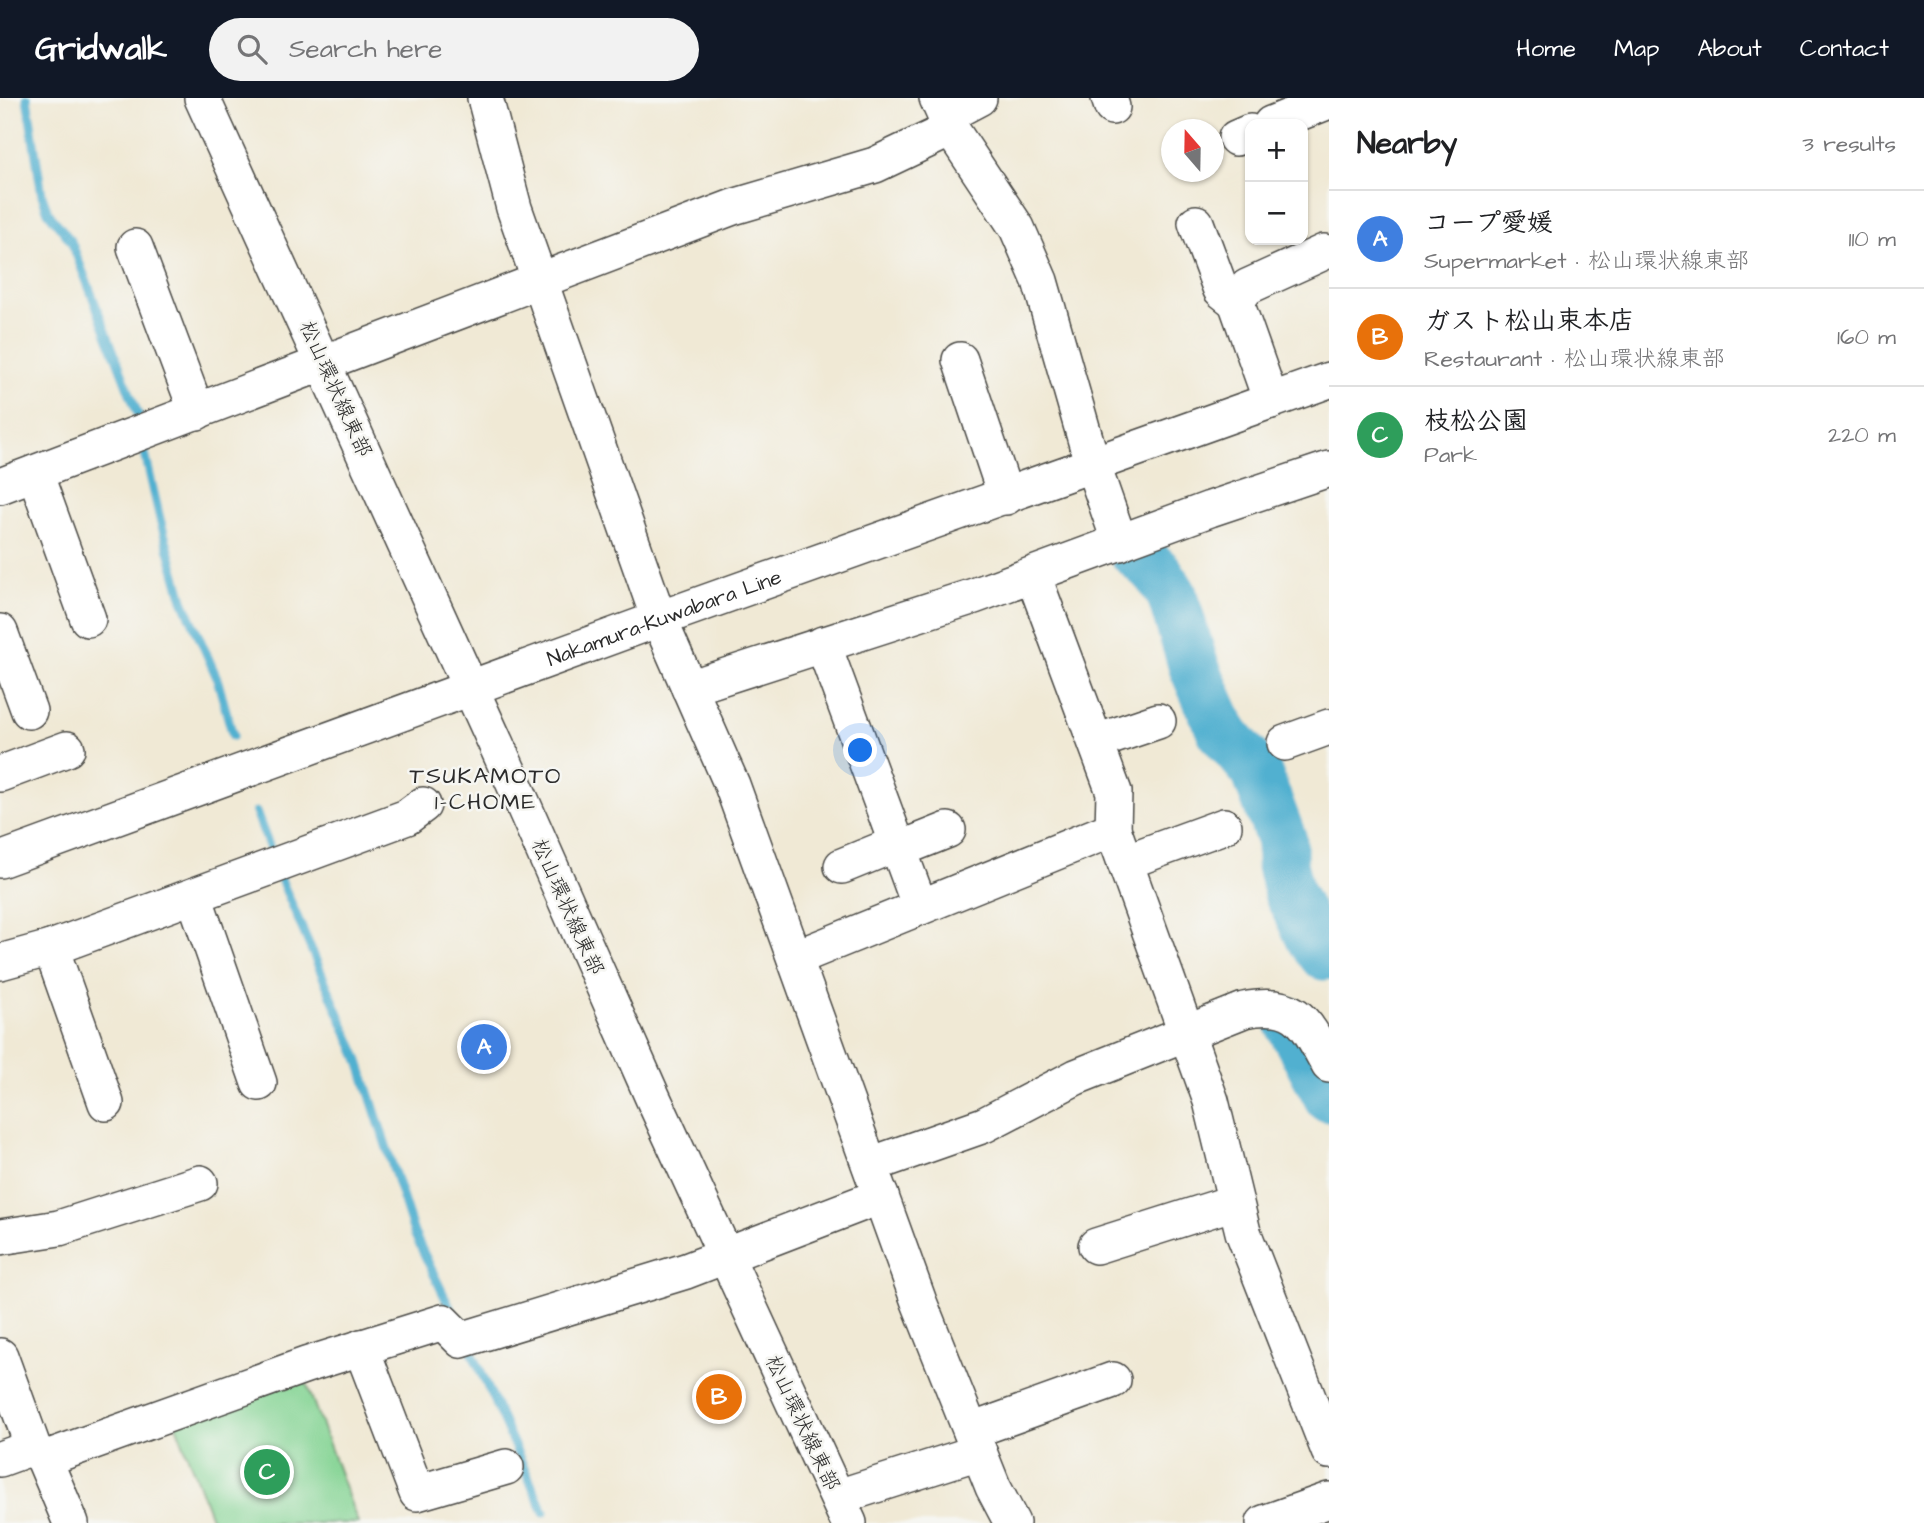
<!DOCTYPE html>
<meta charset="utf-8">
<style>
:root{--surface:#fff;--page:#f2f2f2;--text:#202124;--muted:#757577;--line:#e0e0e0;--accent:#111827}
body{margin:0;font-family:"Architects Daughter","Klee One",sans-serif;background:var(--page);color:var(--text)}
.controls{position:absolute;right:21px;top:21px;display:grid;overflow:hidden;border-radius:14px;box-shadow:0 2px 5px #0004}
.controls button{width:63px;height:63px;display:grid;place-items:center;padding:0;border:0;border-bottom:2px solid var(--line);background:var(--surface);color:var(--text);font:35px sans-serif}
.compass{position:absolute;left:1161px;top:21px;width:63px;height:63px;border-radius:50%;background:var(--surface);box-shadow:0 2px 5px #0004;rotate:340deg}
.you{position:absolute;left:861px;top:653px;width:24px;height:24px;margin:-18px;border:5px solid #fff;border-radius:50%;background:#1a73e8;box-shadow:0 0 0 10px #1a73e833}
.badge{display:grid;place-items:center;width:46px;height:46px;border-radius:50%;background:var(--accent);color:#fff;font-size:23px;font-weight:700}
.pin{position:absolute;translate:-50% -50%;border:4px solid #fff;box-shadow:0 2px 7px #0006}
.list{margin:0;padding:0;list-style:none}
h2{display:flex;justify-content:space-between;align-items:center;height:91px;margin:0;padding:0 28px;font-size:30px}
h2 small{font-size:23px;font-weight:400;color:var(--muted)}
.list li{display:grid;grid-template-columns:46px 1fr auto;gap:21px;align-items:center;box-sizing:border-box;height:98px;padding:0 28px;border-top:2px solid var(--line)}
.list b{display:block;font-size:26px;white-space:nowrap}
.list p{margin:0;font-size:23px;white-space:nowrap;color:var(--muted)}
.list em{font-size:23px;font-style:normal;color:var(--muted)}
.icon{flex:none;width:38px;height:38px;fill:none;stroke:currentColor;stroke-width:2;stroke-linecap:round;stroke-linejoin:round}
.map{position:relative;flex:none;width:1329px;height:1425px;overflow:hidden}
header{display:flex;align-items:center;gap:42px;box-sizing:border-box;height:98px;padding:0 35px;background:var(--accent);color:#fff}
header strong{font-size:33px}
nav{display:flex;gap:38px;margin-inline-start:auto;font-size:24px}
.search{width:490px;height:63px;background:var(--page);display:flex;align-items:center;gap:18px;box-sizing:border-box;padding:0 24px;border-radius:38px;color:var(--muted);font-size:26px}
main{display:flex}
aside{flex:1;background:var(--surface)}
.map>svg:first-child{display:block}
.park{fill:#85d494;stroke:#588060;stroke-width:2}
.lines{fill:none;stroke-linecap:round;stroke-linejoin:round}
.stream{stroke:#51b0d0;stroke-width:9}
.river{stroke:#51b0d0;stroke-width:51}
.minor-casing{stroke:#494844;stroke-width:38}
.minor{stroke:#fff;stroke-width:35}
.labels{text-anchor:middle;stroke-width:5;stroke-linejoin:round;paint-order:stroke}
.street-label{font-size:21px;fill:#2b2b2b;stroke:#f6f6f2}
.neighbourhood-label{font-size:23px;letter-spacing:2px;fill:#2b2b2b;stroke:#f6f6f2}
</style>
<header>
<strong>Gridwalk</strong>
<div class="search"><svg class="icon" aria-label="search" viewBox="0 0 24 24"><circle cx="10" cy="10" r="6"/><path d="M15 15l6 6"/></svg>Search here</div>
<nav><a>Home</a><a>Map</a><a>About</a><a>Contact</a></nav>
</header>
<main>
<div class="map">
<svg width="1329" height="1425" viewBox="0 0 1329 1425">
<rect width="100%" height="100%" fill="#f6f6f2"/>
<filter id="ink" filterUnits="userSpaceOnUse"><feTurbulence type="fractalNoise" baseFrequency=".0143" numOctaves="2"/><feDisplacementMap in="SourceGraphic" scale="14" xChannelSelector="R" yChannelSelector="G"/><feConvolveMatrix kernelMatrix="1 2 1 2 8 2 1 2 1" color-interpolation-filters="sRGB"/></filter>
<filter id="wash" filterUnits="userSpaceOnUse"><feTurbulence type="fractalNoise" baseFrequency=".00686" numOctaves="4" result="noise"/><feDisplacementMap in="SourceGraphic" scale="28" xChannelSelector="R" yChannelSelector="G"/><feGaussianBlur stdDeviation="1.57" result="paint"/><feColorMatrix in="noise" values="0 0 0 0 0 0 0 0 0 0 0 0 0 0 0 0 0 1.4 0 .05"/><feComposite in="paint" operator="in"/></filter>
<g filter="url(#wash)">
<rect width="100%" height="100%" fill="#f0e9d5"/>
<polygon class="park" points="303,1276 358,1425 213,1425 175,1324"/>
<g class="lines">
<g class="stream">
<polyline points="27,0 42,97 48,114 71,143 141,324"/>
<polyline points="143,347 160,421 183,502 217,580 233,638"/>
<polyline points="256,714 272,756"/>
<polyline points="280,779 358,960 414,1135 453,1216"/>
<polyline points="471,1252 544,1414"/>
</g>
<g class="river">
<polyline points="1134,453 1159,476 1172,497 1194,569 1222,633 1256,673 1282,743 1282,767 1289,795 1311,839 1324,857"/>
<polyline points="1290,925 1329,999"/>
</g>
</g>
</g>
<g filter="url(#ink)">
<g class="lines">
<g class="minor-casing">
<g id="minor">
<polyline points="202,0 511,679 653,1000 849,1425"/>
<polyline points="485,0 514,110 659,521 732,687 919,1204 993,1389 1012,1425"/>
<polyline points="937,0 951,31 1017,130 1040,183 1093,368 1120,445"/>
<polyline points="1109,0 1112,9"/>
<polyline points="945,18 979,0"/>
<polyline points="1271,26 1329,3"/>
<polyline points="1236,40 1250,34"/>
<polyline points="1196,125 1221,192 1236,204"/>
<polyline points="135,149 197,314"/>
<polyline points="960,262 1006,399"/>
<polyline points="1271,303 1236,204 1247,189 1324,154"/>
<polyline points="35,375 88,521"/>
<polyline points="0,388 733,109 875,67 951,31"/>
<polyline points="0,534 29,613"/>
<polyline points="823,546 920,809"/>
<polyline points="689,590 974,498 1210,411 1329,371"/>
<polyline points="1096,644 1158,623"/>
<polyline points="1285,645 1329,629"/>
<polyline points="0,676 67,651"/>
<polyline points="1113,731 1211,1003 1243,1134 1329,1353"/>
<polyline points="898,752 948,732"/>
<path id="s1" d="M 0,762 L 659,521 L 1329,282"/>
<polyline points="1125,764 1224,728"/>
<polyline points="842,768 896,746"/>
<polyline points="194,798 259,985"/>
<polyline points="51,850 106,1005"/>
<polyline points="795,860 1113,731 1114,694 1033,477"/>
<polyline points="0,864 51,850 407,719 423,707"/>
<path d="M 870,1067 L 984,1027 L 1076,979 L 1244,912 C 1298,901 1306,925 1329,967"/>
<polyline points="0,1139 59,1130 200,1085"/>
<polyline points="1096,1148 1235,1104"/>
<polyline points="361,1249 417,1395 506,1369"/>
<polyline points="0,1258 33,1349 44,1361 71,1425"/>
<polyline points="971,1333 1113,1282"/>
<polyline points="0,1361 33,1349"/>
<polyline points="44,1361 306,1267 443,1224 461,1242 686,1173 881,1098"/>
<polyline points="838,1399 979,1354"/>
<polyline points="1264,1425 1329,1402"/>
</g>
</g>
<use href="#minor" class="minor"/>
</g>
</g>
<g class="labels">
<g class="street-label">
<text transform="translate(336 291) rotate(66)" y="7">松山環状線東部</text>
<text dy="7" stroke="none"><textPath href="#s1" startOffset="707">Nakamura-Kuwabara Line</textPath></text>
<text transform="translate(568 809) rotate(66)" y="7">松山環状線東部</text>
<text transform="translate(803 1325) rotate(65)" y="7">松山環状線東部</text>
</g>
<g class="neighbourhood-label">
<text x="486" y="685">TSUKAMOTO<tspan x="486" dy="26">1-CHOME</tspan></text>
</g>
</g>
</svg>
<div class="controls">
<button>+</button>
<button>−</button>
</div>
<svg class="compass" viewBox="-18 -18 36 36"><path d="M0-13l5 13h-10z" fill="#e53935"/><path d="M0 13l5-13h-10z" fill="#757577"/></svg>
<div class="you"></div>
<div class="pin badge" style="left:484px;top:949px;background:#3f7fe0">A</div>
<div class="pin badge" style="left:719px;top:1299px;background:#e8710a">B</div>
<div class="pin badge" style="left:267px;top:1374px;background:#2e9e5b">C</div>
</div>
<aside>
<h2>Nearby<small>3 results</small></h2>
<ul class="list">
<li><span class="badge" style="background:#3f7fe0">A</span><div><b>コープ愛媛</b><p>Supermarket · 松山環状線東部</p></div><em>110 m</em></li>
<li><span class="badge" style="background:#e8710a">B</span><div><b>ガスト松山束本店</b><p>Restaurant · 松山環状線東部</p></div><em>160 m</em></li>
<li><span class="badge" style="background:#2e9e5b">C</span><div><b>枝松公園</b><p>Park</p></div><em>220 m</em></li>
</ul>
</aside>
</main>
